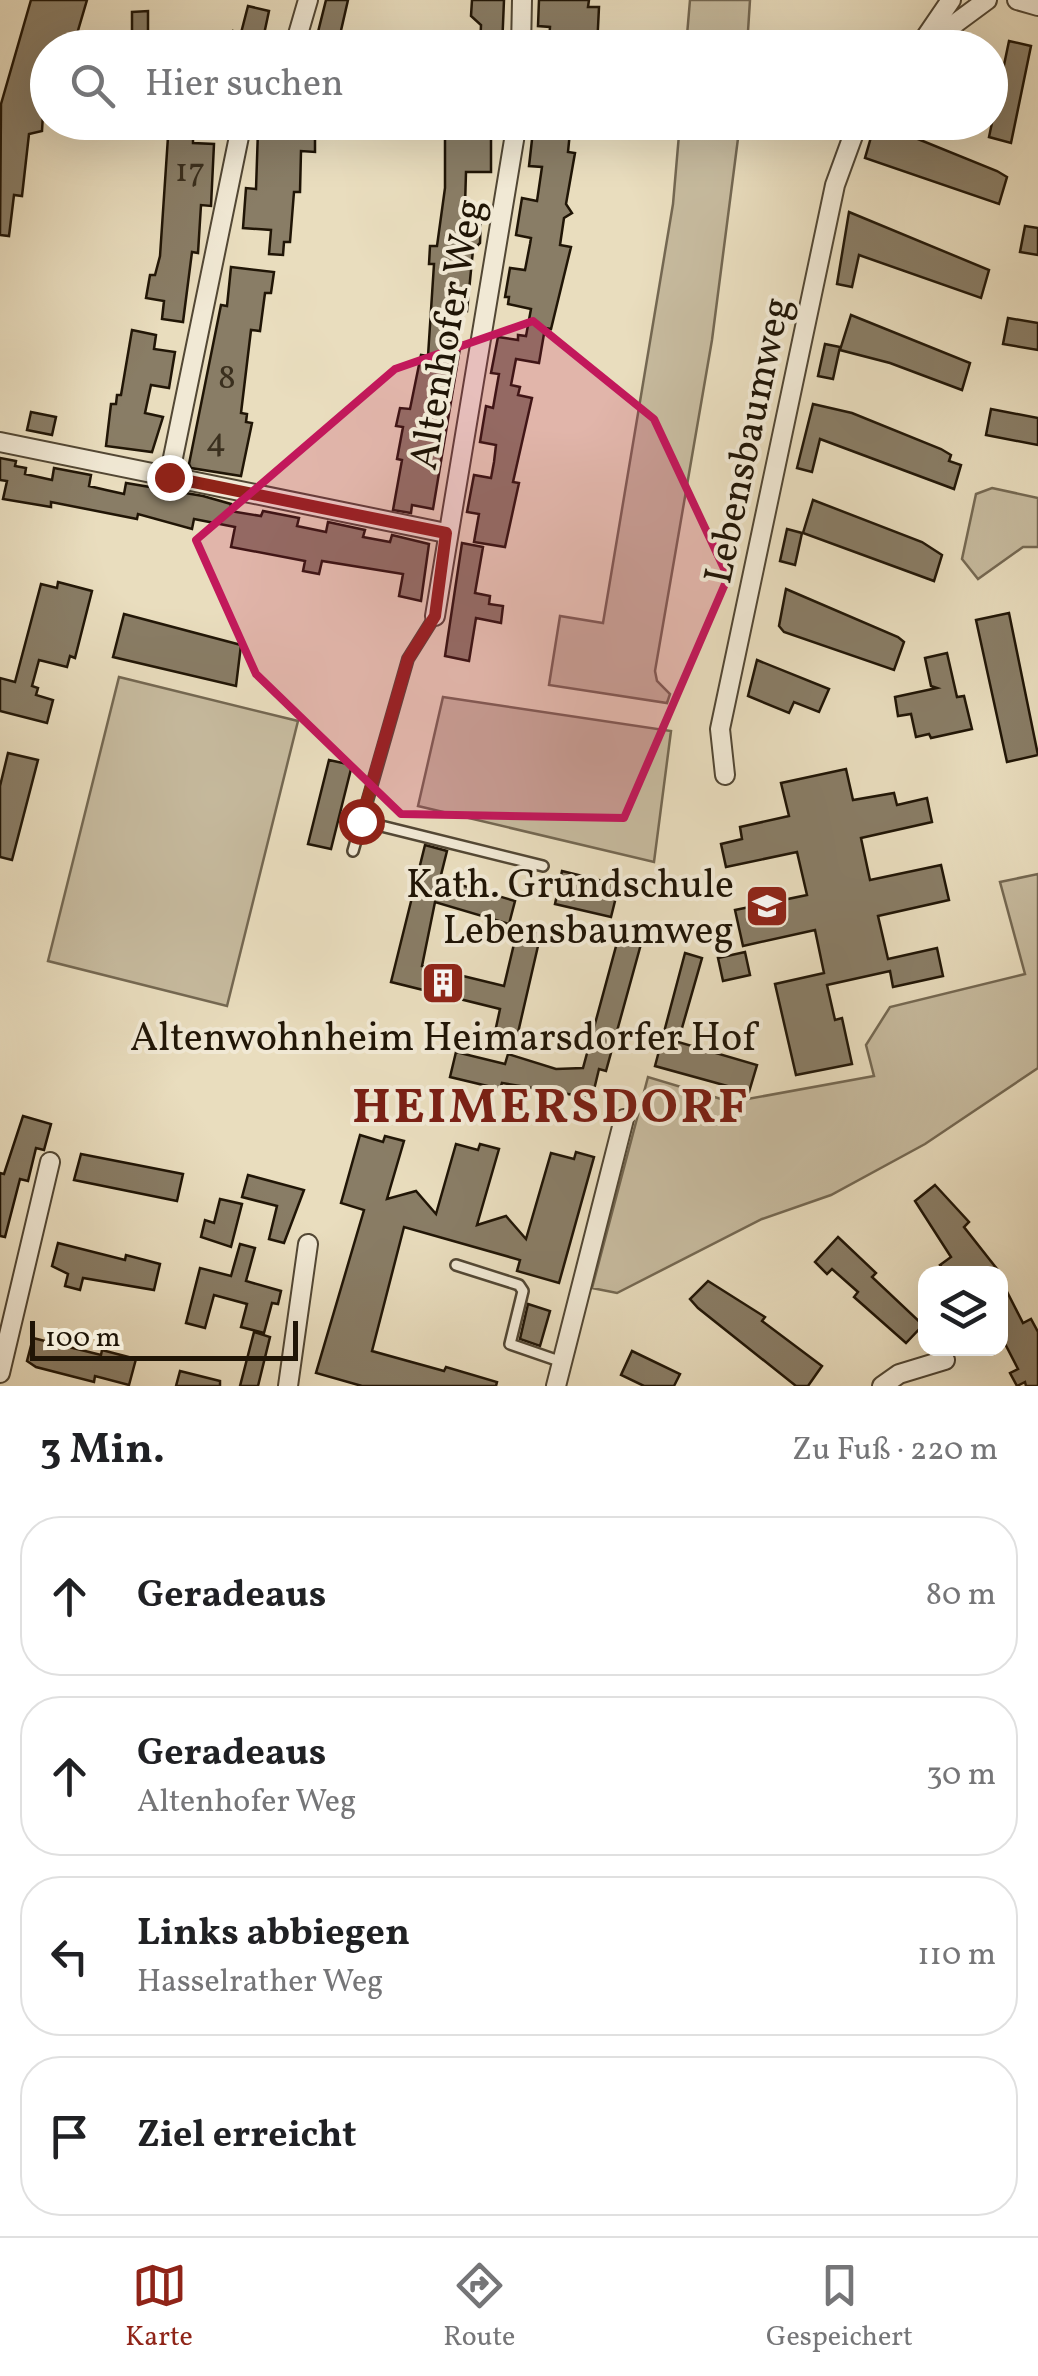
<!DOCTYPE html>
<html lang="de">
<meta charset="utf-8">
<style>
:root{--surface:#fff;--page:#f6f6f6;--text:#202124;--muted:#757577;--line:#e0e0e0;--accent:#8f2418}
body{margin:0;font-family:Vollkorn,serif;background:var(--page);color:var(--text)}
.controls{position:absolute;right:30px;bottom:30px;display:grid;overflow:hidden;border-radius:20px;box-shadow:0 10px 40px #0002}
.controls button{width:90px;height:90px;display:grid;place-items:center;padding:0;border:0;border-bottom:2px solid var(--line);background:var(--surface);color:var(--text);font:50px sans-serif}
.scale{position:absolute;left:30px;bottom:25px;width:268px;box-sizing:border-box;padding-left:10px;border:5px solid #201506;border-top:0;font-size:28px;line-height:35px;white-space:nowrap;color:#201506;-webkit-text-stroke:8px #f1e9d5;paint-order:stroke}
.stop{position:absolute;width:30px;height:30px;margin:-22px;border:8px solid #8f2418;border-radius:50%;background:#fff}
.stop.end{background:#8f2418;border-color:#fff;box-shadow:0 2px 10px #0008}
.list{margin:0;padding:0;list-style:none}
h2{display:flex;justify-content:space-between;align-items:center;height:130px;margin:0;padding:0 40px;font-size:42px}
h2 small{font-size:32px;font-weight:400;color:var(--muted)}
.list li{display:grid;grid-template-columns:65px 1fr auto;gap:30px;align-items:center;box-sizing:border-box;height:160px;margin:0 20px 20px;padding:0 20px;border:2px solid var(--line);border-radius:40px}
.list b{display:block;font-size:38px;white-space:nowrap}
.list p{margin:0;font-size:32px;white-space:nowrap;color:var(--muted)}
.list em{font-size:32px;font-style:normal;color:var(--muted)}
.icon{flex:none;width:55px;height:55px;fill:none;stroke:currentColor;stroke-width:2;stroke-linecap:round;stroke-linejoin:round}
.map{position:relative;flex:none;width:1038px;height:1386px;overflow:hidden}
.search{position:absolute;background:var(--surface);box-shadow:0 10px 40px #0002;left:30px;right:30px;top:30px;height:110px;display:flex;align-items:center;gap:25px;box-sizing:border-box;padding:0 35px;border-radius:55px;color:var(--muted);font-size:38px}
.sheet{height:850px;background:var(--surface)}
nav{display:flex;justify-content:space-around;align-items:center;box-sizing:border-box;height:140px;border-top:2px solid var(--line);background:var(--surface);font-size:28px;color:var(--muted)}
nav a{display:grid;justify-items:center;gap:5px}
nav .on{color:var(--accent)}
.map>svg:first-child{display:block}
.green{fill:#c7bb9f;stroke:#746852;stroke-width:2.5}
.building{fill:#897d66;stroke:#201506;stroke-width:2.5}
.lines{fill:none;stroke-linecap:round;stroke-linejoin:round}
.lane-casing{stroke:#524734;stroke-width:14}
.street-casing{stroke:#524734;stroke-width:22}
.lane{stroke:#f1e9d5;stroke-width:9}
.street{stroke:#f1e9d5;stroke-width:18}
.route{stroke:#8f2418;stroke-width:12}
.marked{fill:#c2185b;fill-opacity:0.2;stroke:#c2185b;stroke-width:8;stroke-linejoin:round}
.labels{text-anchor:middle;stroke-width:8;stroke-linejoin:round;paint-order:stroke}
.number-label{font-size:35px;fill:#3a2f1e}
.street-label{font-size:40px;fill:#201506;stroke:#f1e9d5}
.poi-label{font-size:40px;fill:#201506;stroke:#f1e9d5;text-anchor:end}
.district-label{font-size:50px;font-weight:bold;letter-spacing:2.5px;fill:#7a1f14;stroke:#f1e9d5}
</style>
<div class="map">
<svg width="1038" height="1386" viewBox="0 0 1038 1386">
<rect width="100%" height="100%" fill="#e9ddbe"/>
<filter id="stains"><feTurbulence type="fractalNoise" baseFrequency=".002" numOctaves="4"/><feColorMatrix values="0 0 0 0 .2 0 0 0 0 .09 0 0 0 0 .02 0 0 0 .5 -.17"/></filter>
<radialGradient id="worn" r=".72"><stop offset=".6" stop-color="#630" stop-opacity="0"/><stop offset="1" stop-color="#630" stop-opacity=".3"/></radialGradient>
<g class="green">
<polygon points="690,0 750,0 747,47 686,47"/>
<polygon points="680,123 740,123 712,340 655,671 657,681 670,694 667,703 549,685 560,616 603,623 673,204"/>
<polygon points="992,488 1038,498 1038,547 1023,547 978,579 962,559 976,494"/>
<polygon points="119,677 298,721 227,1006 48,961"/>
<polygon points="443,697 671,731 654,862 418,806"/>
<polygon points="1038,874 1038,1068 925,1144 831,1195 762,1219 617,1293 592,1288 648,1077 731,1102 874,1076 866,1045 890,1007 1025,974 1000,882"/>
</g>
<g class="building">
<polygon points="31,0 87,0 77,34 84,36 81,48 48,48 48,114 43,114 42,131 29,134 22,196 14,195 9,236 0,235 1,104"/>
<polygon points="326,0 348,0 337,48 314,48"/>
<polygon points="472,0 504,0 502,48 480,48 481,25 471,16"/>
<polygon points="539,0 589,0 588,7 599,7 597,48 563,48 563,42 549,41 550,27 538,26"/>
<polygon points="248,6 269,11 263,39 277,42 276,48 230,45 233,31 241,33"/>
<polygon points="148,11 148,44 132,44 132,12"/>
<polygon points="1009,41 1031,46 1011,143 989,137"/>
<polygon points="169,122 193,122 193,143 214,144 211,206 201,205 198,253 192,252 183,322 162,319 164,301 146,298 150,275 155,275 160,256"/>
<polygon points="290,122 315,122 315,152 301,151 300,192 294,192 290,242 284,242 283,255 269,254 271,230 243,228 246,188 256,189 258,130 290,131"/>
<polygon points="445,122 491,122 491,172 466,172 465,206 476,207 476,213 481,213 480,243 473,250 467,311 452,309 448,340 461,342 433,509 412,505 411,513 393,510 402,460 397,459 403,427 396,426 400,408 410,409 421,355 428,356 434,264 429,264 430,246 437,246 445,188"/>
<polygon points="534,122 571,122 568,152 575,153 566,204 572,213 564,218 560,245 571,247 551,329 545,328 539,363 516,359 511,385 520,387 518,395 532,398 513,482 519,483 505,547 474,542 479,514 467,512 474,475 491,478 494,462 496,445 480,442 486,406 493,408 499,374 491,373 498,337 518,340 518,335 526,336 531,309 508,304 509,297 505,297 510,268 525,270 530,244 531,238 516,235 522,198 537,201 542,167 529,166"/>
<polygon points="874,127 908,135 997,171 1007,177 999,204 865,158"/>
<polygon points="849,212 989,270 981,298 859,255 852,287 837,284"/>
<polygon points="1025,226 1038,228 1038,255 1020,252"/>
<polygon points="231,267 274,272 271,293 265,293 260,331 251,330 241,413 247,414 246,422 252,423 241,476 191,468 189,464 221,305 227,306"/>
<polygon points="851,315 970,363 962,390 890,363 840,350"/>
<polygon points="1008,318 1038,323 1038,350 1003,344"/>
<polygon points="132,330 156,335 154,349 175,352 169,388 151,385 145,413 163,417 152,452 106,446 111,404 116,404 117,395 121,395"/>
<polygon points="825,344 840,347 833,379 818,376"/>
<polygon points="813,404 852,413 941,449 951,455 949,461 961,465 954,489 820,439 812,472 797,468"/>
<polygon points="991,409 1038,418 1038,445 986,435"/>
<polygon points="31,412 56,417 52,435 27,430"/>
<polygon points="0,458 16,461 15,466 26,468 25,474 52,480 54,468 91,475 89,486 106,490 124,494 126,483 203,496 231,504 230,511 261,516 263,511 299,518 297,526 326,532 328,522 365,530 363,537 390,542 392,535 429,544 421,601 399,596 403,574 322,561 319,574 303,571 305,561 231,547 235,527 194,519 192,529 138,514 137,519 51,502 51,507 3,499 7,481 0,480"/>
<polygon points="813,500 922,542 942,555 934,581 803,533"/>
<polygon points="787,529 802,533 795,565 780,561"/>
<polygon points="462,543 483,547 475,593 490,596 489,604 503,606 501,623 476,618 469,661 445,656"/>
<polygon points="58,582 92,591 75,658 70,656 67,667 39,660 32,686 38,688 36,695 53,700 47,723 0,711 0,678 15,682 41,584 57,588"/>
<polygon points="786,589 898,637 904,642 894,670 784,632 779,626"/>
<polygon points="1009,613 1038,755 1007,762 976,620"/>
<polygon points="124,614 241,645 236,686 113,657"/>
<polygon points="947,653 957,697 964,696 972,729 931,738 929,734 916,737 911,714 898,716 895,697 937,688 931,686 925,658"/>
<polygon points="757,660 829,689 819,712 794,702 789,713 748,696"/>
<polygon points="8,753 38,760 12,860 0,857 0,786"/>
<polygon points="329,760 352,765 331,849 308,844"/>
<polygon points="846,769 853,800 894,793 897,805 927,798 932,822 861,838 870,880 941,865 949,900 878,916 888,959 937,948 943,976 893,987 890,971 827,985 835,1020 842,1018 852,1064 796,1075 775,984 824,973 815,930 743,946 735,910 807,895 797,852 726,867 721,844 742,839 740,827 789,816 781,783"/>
<polygon points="425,845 447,851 440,879 515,901 509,924 435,902 422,966 504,986 518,927 541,933 517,1037 495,1032 500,1009 391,982"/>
<polygon points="562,871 619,885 611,917 555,904"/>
<polygon points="618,939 641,944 606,1071 599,1069 592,1098 502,1083 500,1089 450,1077 456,1052 505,1064 508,1054 556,1069 583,1068"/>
<polygon points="745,952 750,975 723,981 718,958"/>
<polygon points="685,953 702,958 678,1042 757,1065 749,1092 655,1066"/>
<polygon points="23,1116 51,1124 44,1150 36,1148 28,1181 20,1179 5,1237 0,1236 0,1173 4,1174"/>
<polygon points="360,1135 383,1142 385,1136 404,1141 387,1199 416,1191 436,1214 456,1144 478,1150 480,1144 499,1149 477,1225 506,1216 526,1239 551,1153 574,1159 576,1152 594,1157 559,1283 517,1271 520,1260 404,1227 372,1351 444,1371 446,1367 497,1382 496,1386 362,1386 316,1373 364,1210 341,1203"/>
<polygon points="81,1154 183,1174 177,1201 74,1180"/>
<polygon points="248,1175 304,1190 284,1243 269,1239 277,1206 242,1197"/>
<polygon points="935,1185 969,1222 964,1227 1001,1274 947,1274 940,1265 951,1257 915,1201"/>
<polygon points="220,1199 242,1204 231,1247 201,1237 205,1220 214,1223"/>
<polygon points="838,1237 876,1273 872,1277 923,1325 906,1343 854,1297 858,1292 832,1269 827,1274 815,1262"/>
<polygon points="58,1243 125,1260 126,1255 160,1264 154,1290 83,1278 80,1290 65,1286 68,1274 52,1266"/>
<polygon points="240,1244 255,1248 246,1281 281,1291 278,1304 272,1303 264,1333 241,1327 247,1304 214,1295 205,1328 186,1323 200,1268 231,1276"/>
<polygon points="1000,1278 1023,1323 1031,1319 1038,1332 1038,1386 1026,1386 1025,1382 1017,1386 1010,1373 1018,1369 1000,1334"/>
<polygon points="708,1281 765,1317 762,1321 822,1366 808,1386 796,1386 698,1308 690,1299"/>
<polygon points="528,1304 550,1311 540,1346 520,1339"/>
<polygon points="254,1332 270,1337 258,1386 240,1386"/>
<polygon points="33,1338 101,1355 102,1350 136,1359 129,1385 95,1376 94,1382 36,1367 27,1361"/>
<polygon points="632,1351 680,1374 674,1386 644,1386 621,1375"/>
<polygon points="180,1371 220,1381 220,1386 176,1386"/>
</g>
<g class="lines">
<g class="lane-casing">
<g id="lane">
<polyline points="361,821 543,866"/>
<polyline points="353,851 408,659 435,616"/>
<polyline points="456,1265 519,1285 523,1291 510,1344 562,1362"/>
</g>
</g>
<g class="street-casing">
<g id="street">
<polyline points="1017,0 1038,6"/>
<polyline points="923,41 951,0"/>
<polyline points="294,48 308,0"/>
<polyline points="521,48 522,0"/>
<polyline points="922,48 987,0"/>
<polyline points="0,442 446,533"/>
<polyline points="169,477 242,122"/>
<polyline points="435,616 517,122"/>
<polyline points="725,775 720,729 835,185 858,122"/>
<polyline points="0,1373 50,1162"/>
<polyline points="288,1386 308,1244"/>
<polyline points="556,1386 624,1119"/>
<polyline points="882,1386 899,1374 945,1360"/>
</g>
</g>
<use href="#lane" class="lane"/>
<use href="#street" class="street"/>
</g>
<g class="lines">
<polyline class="route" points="169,477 446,533 435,616 408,659 361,821"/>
</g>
<path class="marked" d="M 533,321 L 654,419 L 728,577 L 624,818 L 401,814 L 256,674 L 196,540 L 395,369 Z"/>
<defs>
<g id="school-square" transform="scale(2.25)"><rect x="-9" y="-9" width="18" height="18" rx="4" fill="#8f2418" stroke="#f1e9d5"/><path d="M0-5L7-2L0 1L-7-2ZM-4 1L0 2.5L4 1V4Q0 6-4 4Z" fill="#fff"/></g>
<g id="building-square" transform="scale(2.25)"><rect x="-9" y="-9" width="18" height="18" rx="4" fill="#8f2418" stroke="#f1e9d5"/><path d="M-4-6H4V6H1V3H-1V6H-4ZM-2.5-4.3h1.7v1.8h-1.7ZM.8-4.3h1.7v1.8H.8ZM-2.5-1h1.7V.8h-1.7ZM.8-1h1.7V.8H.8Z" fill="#fff"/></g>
</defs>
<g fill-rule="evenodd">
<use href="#school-square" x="767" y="906"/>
<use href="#building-square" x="443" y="983"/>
</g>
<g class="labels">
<g class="number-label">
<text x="190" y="181">17</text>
<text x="227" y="388">8</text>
<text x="216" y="451">4</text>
</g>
<g class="street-label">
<text transform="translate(445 334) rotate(-80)" y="14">Altenhofer Weg</text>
<text transform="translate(746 440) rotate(-78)" y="14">Lebensbaumweg</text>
</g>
<g class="poi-label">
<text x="734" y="897">Kath. Grundschule<tspan x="734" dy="46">Lebensbaumweg</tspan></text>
<text x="443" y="1050" text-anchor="middle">Altenwohnheim Heimarsdorfer Hof</text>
</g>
<g class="district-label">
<text x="551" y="1122">HEIMERSDORF</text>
</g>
</g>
<rect width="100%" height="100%" filter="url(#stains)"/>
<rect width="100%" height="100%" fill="url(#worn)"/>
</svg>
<div class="controls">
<button><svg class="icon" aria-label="layers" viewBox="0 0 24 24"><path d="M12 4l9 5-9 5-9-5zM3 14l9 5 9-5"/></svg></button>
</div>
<div class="scale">100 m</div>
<div class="stop" style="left:361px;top:821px"></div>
<div class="stop end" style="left:169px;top:477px"></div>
<div class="search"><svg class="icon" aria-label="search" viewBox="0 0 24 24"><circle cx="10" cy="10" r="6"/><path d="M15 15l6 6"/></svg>Hier suchen</div>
</div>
<section class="sheet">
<h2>3 Min.<small>Zu Fuß · 220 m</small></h2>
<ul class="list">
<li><svg class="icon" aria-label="ahead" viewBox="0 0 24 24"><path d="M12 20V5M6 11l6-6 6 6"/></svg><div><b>Geradeaus</b></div><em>80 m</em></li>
<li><svg class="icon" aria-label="ahead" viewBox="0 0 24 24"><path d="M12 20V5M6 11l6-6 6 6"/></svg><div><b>Geradeaus</b><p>Altenhofer Weg</p></div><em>30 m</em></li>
<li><svg class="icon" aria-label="left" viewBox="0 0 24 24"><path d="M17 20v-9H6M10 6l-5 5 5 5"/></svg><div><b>Links abbiegen</b><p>Hasselrather Weg</p></div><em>110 m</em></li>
<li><svg class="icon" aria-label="arrive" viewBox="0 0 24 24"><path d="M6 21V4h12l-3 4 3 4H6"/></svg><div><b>Ziel erreicht</b></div></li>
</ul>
</section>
<nav>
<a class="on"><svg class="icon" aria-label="map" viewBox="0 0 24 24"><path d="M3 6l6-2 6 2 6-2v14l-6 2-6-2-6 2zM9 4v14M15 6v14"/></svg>Karte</a>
<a><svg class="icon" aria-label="directions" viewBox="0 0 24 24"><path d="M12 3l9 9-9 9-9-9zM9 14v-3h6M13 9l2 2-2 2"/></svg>Route</a>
<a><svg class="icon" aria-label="saved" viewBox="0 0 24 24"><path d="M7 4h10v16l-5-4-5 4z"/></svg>Gespeichert</a>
</nav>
